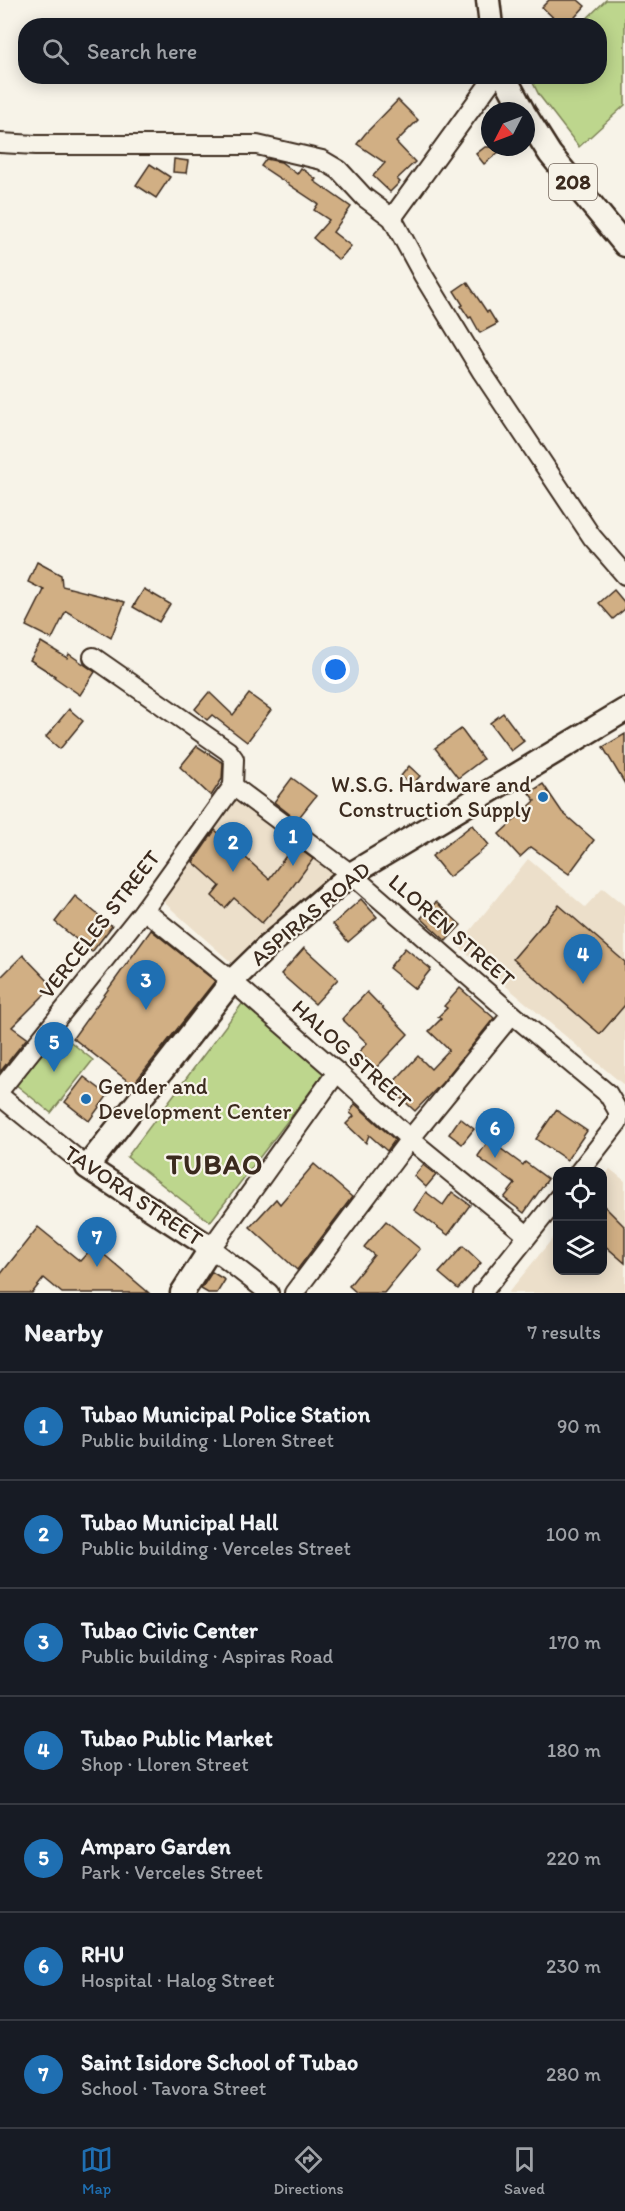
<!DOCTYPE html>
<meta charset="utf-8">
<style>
:root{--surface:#171b24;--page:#242831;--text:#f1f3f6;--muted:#9ea1a6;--line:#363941;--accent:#1f6fb2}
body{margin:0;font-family:Itim,sans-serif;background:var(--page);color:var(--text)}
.controls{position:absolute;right:18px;bottom:18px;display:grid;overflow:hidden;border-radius:12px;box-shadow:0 3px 15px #0003}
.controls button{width:54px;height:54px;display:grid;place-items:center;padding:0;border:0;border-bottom:2px solid var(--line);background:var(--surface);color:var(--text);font:30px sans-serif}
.compass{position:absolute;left:481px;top:102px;width:54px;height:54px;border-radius:50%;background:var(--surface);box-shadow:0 3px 15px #0003;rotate:228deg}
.you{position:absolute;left:336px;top:670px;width:21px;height:21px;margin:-15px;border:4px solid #fff;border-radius:50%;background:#1a73e8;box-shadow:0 0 0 9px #1a73e833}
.badge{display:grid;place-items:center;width:39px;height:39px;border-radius:50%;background:var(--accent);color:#fff;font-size:20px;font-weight:700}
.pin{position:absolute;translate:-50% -50px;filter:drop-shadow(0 2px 3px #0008)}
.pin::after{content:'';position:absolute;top:32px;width:21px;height:18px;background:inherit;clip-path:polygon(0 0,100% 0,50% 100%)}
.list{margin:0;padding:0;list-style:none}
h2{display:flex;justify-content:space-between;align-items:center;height:78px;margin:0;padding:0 24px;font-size:26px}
h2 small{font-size:20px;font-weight:400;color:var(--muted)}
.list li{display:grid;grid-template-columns:39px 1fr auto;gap:18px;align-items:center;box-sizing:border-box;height:108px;padding:0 24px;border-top:2px solid var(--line)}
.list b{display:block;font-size:22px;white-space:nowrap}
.list p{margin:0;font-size:20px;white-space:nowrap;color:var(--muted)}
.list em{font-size:20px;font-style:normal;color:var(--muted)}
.icon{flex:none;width:33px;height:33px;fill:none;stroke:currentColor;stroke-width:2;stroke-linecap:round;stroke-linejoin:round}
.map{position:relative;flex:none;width:625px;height:1293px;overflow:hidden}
.search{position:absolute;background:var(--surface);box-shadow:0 3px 15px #0003;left:18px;right:18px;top:18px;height:66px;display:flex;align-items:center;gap:15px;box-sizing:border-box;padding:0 21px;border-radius:24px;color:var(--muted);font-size:22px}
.sheet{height:834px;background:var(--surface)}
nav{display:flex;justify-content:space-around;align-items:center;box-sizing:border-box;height:84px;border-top:2px solid var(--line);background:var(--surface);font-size:16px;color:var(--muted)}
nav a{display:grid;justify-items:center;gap:3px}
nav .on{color:var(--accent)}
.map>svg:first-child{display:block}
.built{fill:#ecdfca}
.green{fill:#bdd68d;stroke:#7c8056;stroke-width:1.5}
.building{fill:#d1af84;stroke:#3b2a1e;stroke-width:1.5}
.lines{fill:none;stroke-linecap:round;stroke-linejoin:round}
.minor-casing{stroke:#3b2a1e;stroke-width:22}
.major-casing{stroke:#3b2a1e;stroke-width:27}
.minor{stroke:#f7f3e8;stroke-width:18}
.major{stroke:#f7f3e8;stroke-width:22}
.poi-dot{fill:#1f6fb2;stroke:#f7f3e8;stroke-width:2}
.labels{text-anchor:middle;stroke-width:4.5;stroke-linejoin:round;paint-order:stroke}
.shield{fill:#f7f3e8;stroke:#73665b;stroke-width:1.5}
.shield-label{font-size:21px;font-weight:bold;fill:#3b2a1e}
.poi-label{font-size:22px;fill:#3b2a1e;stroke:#f7f3e8;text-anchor:end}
.street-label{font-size:22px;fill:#3b2a1e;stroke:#f7f3e8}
.district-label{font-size:28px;font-weight:bold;letter-spacing:1.5px;fill:#3b2a1e;stroke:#f7f3e8}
</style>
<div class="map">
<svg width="625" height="1293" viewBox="0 0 625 1293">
<rect width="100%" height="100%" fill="#f7f3e8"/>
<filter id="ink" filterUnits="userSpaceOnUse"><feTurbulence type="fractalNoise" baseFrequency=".0167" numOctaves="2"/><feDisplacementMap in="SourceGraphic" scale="12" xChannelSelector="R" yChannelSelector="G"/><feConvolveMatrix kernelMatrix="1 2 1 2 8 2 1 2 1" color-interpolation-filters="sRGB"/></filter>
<g filter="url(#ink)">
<g class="built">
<polygon points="235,793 335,871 232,963 159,898"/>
<polygon points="528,859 585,907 603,888 625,906 625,1086 458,946"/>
<polygon points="610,1169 625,1181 625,1293 508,1293 557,1233 558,1270 602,1270 603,1178"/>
</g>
<g class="green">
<polygon points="606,0 625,0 625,105 579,147 539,95 530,77 600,76 600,26 580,25"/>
<polygon points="245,1000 329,1067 210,1222 127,1157"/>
<polygon points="57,1031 93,1060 51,1113 15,1084"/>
</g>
<g class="building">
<polygon points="549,0 578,0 585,6 567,26 562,26 542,7"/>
<polygon points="398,100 418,120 396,142 415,162 397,179 400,182 390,192 373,176 385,163 357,144 365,134"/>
<polygon points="485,147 505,147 484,164 476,154"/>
<polygon points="174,159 188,161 186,173 173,172"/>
<polygon points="266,159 281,162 297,174 301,168 316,179 314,181 351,207 333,232 351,246 339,260 313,238 329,220 314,210 318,204 261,166"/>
<polygon points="150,164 170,177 156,198 136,185"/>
<polygon points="467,282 487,312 489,311 497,324 480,333 471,317 469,318 461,306 463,305 454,291"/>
<polygon points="37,562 61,575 62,586 125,602 111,638 66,611 52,639 26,626 44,590 28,582"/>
<polygon points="144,589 170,604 159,622 133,607"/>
<polygon points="614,590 625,603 625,609 613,619 599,603"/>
<polygon points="41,642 67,658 69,654 95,672 80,695 54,677 55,676 30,660"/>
<polygon points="209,692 233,715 249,694 271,710 247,742 212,715 207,720 195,709"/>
<polygon points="69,709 83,721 60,749 46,737"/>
<polygon points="503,713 524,741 511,751 490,723"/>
<polygon points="461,729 483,759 458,778 435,748"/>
<polygon points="625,734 625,784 603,747"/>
<polygon points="197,746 223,763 222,779 211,796 180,767"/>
<polygon points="409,766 420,776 412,785 401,776"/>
<polygon points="292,778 316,796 297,820 274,802"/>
<polygon points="543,784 562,812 594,840 569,874 531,847 520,857 499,834 535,801 529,793"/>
<polygon points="472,825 489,845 449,877 432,856"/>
<polygon points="215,830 269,879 294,845 313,859 285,897 262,923 234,898 225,908 212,896 220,886 193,862"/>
<polygon points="75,896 112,926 92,952 55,922"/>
<polygon points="361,899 377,917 348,942 333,924"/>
<polygon points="436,902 461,925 446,941 421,918"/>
<polygon points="559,905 625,962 625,1005 600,1034 513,959"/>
<polygon points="151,930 215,981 133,1085 73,1038"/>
<polygon points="304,948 338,979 315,1004 281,974"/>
<polygon points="405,948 431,969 415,989 389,968"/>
<polygon points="23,955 53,986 12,1027 27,1038 0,1072 0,978"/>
<polygon points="460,988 494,1018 442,1083 415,1111 389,1087 418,1056 431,1069 449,1050 429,1031 441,1019 438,1017 447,1008 444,1006"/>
<polygon points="367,992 408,1034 376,1068 359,1052 367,1043 342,1019"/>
<polygon points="84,1077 108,1095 89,1121 65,1102"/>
<polygon points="355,1104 395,1140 387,1151 369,1135 366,1143 346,1124 354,1116 350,1113"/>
<polygon points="556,1110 587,1131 567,1160 536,1139"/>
<polygon points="460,1118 474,1129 462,1144 449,1134"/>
<polygon points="489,1140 523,1165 525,1162 548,1179 524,1213 504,1198 515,1184 479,1158 478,1156"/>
<polygon points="314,1164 352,1197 297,1270 250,1227 276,1199 280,1204"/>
<polygon points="423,1165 436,1175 426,1187 414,1176"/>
<polygon points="426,1192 443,1205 452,1192 470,1205 448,1235 414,1210"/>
<polygon points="603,1205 625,1227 625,1263 603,1244"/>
<polygon points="386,1221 420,1249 384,1293 357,1293 349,1286 374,1255 364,1247"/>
<polygon points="38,1227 80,1261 94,1246 149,1293 62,1293 44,1278 32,1293 0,1293 0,1275"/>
<polygon points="463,1246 481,1263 458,1289 439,1273"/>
<polygon points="212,1272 225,1280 217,1293 208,1293 201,1289"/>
</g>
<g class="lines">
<g class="minor-casing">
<g id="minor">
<polyline points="0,143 36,145 257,145 322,160 339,170 364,197 392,218 423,275 482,372 592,537 625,575"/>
<polyline points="392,218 495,76"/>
<polyline points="93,657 228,751 234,759 233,786"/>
<polyline points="233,786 351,874 512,1014 608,1094 618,1111 618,1122 579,1172"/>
<polyline points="144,910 232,981 337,1072 410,1139 527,1235"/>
<polyline points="0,1090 144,910 233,786"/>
<polyline points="0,1096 87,1167"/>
<polyline points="269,1293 211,1248 337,1072"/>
<polyline points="294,1293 410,1139 512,1014"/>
<polyline points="482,1293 558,1198"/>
</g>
</g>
<g class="major-casing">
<g id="major">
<polyline points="488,0 491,26"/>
<polyline points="504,76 523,111"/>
<polyline points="526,116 550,154 625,245"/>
<polyline points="182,1293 211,1248 87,1167 232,981 269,945 351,874 625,710"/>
</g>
</g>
<use href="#minor" class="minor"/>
<use href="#major" class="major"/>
</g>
</g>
<g class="poi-dot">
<circle cx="543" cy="797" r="6"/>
<circle cx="86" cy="1099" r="6"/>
</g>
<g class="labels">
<rect class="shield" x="549" y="164" width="48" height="36" rx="4.5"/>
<g class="shield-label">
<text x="573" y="189">208</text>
</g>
<g class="poi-label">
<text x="531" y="792">W.S.G. Hardware and<tspan x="531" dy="25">Construction Supply</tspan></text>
<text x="98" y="1094" text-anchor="start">Gender and<tspan x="98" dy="25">Development Center</tspan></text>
</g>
<g class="street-label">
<text transform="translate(310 913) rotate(-40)" y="8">ASPIRAS ROAD</text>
<text transform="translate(99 924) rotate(-52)" y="8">VERCELES STREET</text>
<text transform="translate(452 930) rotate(41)" y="8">LLOREN STREET</text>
<text transform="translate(352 1054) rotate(42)" y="8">HALOG STREET</text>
<text transform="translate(134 1195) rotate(34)" y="8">TAVORA STREET</text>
</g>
<g class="district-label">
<text x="215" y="1174">TUBAO</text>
</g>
</g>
</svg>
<div class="controls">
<button><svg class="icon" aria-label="locate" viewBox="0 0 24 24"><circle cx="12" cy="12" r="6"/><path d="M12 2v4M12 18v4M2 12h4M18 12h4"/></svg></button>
<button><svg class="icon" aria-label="layers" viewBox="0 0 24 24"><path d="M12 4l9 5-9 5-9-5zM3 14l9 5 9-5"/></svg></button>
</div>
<svg class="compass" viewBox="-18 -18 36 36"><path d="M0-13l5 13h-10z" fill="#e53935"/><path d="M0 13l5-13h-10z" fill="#9ea1a6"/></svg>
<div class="you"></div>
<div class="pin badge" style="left:293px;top:866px">1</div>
<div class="pin badge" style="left:233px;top:872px">2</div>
<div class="pin badge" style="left:146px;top:1010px">3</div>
<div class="pin badge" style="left:583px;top:984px">4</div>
<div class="pin badge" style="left:54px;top:1072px">5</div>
<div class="pin badge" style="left:495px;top:1158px">6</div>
<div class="pin badge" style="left:97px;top:1267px">7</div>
<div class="search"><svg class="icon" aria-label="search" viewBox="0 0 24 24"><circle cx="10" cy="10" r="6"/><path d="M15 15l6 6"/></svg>Search here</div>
</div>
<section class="sheet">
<h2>Nearby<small>7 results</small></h2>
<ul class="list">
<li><span class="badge">1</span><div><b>Tubao Municipal Police Station</b><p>Public building · Lloren Street</p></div><em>90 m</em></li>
<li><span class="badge">2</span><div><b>Tubao Municipal Hall</b><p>Public building · Verceles Street</p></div><em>100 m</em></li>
<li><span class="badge">3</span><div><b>Tubao Civic Center</b><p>Public building · Aspiras Road</p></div><em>170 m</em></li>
<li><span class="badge">4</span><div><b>Tubao Public Market</b><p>Shop · Lloren Street</p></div><em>180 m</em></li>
<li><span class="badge">5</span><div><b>Amparo Garden</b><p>Park · Verceles Street</p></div><em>220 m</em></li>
<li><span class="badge">6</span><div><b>RHU</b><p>Hospital · Halog Street</p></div><em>230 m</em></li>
<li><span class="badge">7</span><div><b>Saint Isidore School of Tubao</b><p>School · Tavora Street</p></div><em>280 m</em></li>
</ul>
</section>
<nav>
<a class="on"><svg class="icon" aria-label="map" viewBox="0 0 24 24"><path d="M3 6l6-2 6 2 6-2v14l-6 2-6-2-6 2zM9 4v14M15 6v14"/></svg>Map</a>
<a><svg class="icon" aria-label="directions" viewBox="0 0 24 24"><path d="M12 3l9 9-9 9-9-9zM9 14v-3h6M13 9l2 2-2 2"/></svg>Directions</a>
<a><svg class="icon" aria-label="saved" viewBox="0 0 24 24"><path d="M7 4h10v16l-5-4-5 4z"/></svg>Saved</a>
</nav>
